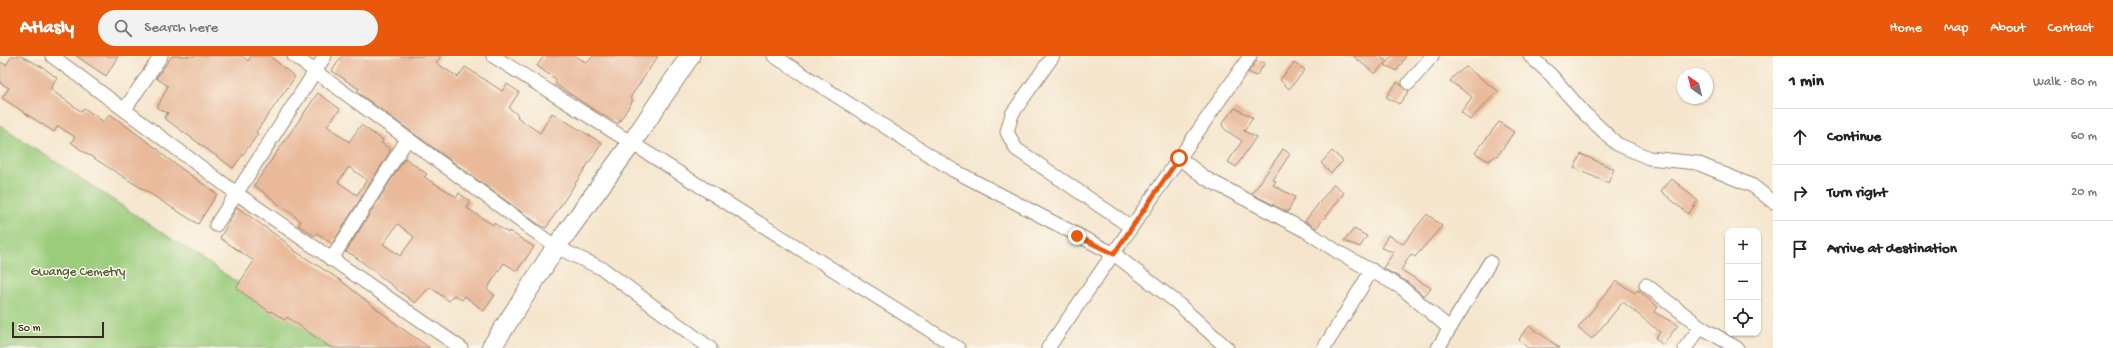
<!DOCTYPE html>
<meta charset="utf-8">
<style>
:root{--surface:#fff;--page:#f2f2f2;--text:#222;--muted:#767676;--line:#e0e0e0;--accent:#ea580c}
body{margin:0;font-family:"Gochi Hand",sans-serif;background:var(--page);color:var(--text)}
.controls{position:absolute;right:12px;bottom:12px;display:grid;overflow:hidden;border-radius:8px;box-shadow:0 1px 3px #0004}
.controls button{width:36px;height:36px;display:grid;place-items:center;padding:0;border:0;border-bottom:1px solid var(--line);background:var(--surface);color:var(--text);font:20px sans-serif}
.compass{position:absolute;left:1677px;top:12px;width:36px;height:36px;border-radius:50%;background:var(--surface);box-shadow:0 1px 3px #0004;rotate:325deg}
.scale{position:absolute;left:12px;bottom:10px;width:92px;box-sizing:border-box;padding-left:4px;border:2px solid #3b2a1e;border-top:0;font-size:11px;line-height:14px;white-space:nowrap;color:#3b2a1e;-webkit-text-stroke:3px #fbf7ec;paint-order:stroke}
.stop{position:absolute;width:12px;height:12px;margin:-9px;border:3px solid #ea580c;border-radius:50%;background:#fff}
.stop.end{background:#ea580c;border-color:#fff;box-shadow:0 1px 4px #0008}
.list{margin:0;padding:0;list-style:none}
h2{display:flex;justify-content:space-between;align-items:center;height:52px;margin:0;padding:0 16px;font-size:17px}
h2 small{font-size:13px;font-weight:400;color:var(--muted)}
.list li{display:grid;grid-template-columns:26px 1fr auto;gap:12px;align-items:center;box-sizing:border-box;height:56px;padding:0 16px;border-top:1px solid var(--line)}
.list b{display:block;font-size:15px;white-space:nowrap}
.list em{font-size:13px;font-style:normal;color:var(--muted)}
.icon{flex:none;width:22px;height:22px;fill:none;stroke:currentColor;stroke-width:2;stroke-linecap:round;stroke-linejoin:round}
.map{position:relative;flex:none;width:1773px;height:292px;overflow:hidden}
header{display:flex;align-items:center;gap:24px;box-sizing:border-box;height:56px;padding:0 20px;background:var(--accent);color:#fff}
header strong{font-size:19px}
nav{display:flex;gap:22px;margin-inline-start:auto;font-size:14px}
.search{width:280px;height:36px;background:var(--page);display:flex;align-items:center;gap:10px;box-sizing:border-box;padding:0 14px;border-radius:22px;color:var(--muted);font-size:15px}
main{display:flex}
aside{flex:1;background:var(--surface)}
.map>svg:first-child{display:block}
.green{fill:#9bcc7c;stroke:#6b7b4d}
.building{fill:#e9b99a;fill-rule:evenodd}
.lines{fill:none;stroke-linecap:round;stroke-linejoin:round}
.street-casing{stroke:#988875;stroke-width:15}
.secondary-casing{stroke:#988875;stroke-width:21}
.street{stroke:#fff;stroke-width:13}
.secondary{stroke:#fff;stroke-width:19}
.route{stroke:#ea580c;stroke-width:5}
.labels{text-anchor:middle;stroke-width:3;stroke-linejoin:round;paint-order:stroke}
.park-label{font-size:13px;fill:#585b3a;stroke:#fbf7ec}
</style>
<header>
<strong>Atlasly</strong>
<div class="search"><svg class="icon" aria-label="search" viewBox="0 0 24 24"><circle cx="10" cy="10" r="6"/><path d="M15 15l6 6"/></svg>Search here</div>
<nav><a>Home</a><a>Map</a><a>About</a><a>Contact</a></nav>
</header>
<main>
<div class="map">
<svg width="1773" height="292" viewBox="0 0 1773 292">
<rect width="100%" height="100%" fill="#fbf7ec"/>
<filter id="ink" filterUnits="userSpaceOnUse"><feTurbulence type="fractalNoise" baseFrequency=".025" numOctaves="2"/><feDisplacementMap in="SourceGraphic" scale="8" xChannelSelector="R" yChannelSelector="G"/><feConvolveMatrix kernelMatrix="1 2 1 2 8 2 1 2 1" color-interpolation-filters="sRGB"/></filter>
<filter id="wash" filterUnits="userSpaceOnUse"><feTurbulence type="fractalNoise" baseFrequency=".012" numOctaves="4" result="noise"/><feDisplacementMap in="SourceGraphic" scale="16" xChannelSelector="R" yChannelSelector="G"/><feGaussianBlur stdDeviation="0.9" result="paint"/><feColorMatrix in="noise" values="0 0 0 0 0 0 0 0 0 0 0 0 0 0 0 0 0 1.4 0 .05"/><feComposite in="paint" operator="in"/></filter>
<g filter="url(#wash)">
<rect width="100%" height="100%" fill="#f5e5cc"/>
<polygon class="green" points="0,69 336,292 0,292"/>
<g id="blocks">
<g class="building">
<polygon points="12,0 21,0 44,12 57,22 50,33 82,56 84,52 104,66 110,58 160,95 164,100 217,138 198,168 81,94 71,86 75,81 58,70 54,76 2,42 9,32 0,27 0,6 6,9"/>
<polygon points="76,0 118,0 106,20"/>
<polygon points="172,0 242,0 248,5 251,0 270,0 295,21 256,76 258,78 233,112 164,62 168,57 157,52 168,30 156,22"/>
<polygon points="342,0 441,0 436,7 458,21 465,11 502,35 507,28 519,36 509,52 518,59 517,61 540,77 552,57 602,87 546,172 538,168 357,36 359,33 332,15"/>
<polygon points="544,0 576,0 587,7 593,0 658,0 630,42 633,44 618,68 590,51 555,28 557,24 537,10"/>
<polygon points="1353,0 1379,0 1386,5 1375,18"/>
<polygon points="1392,0 1406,0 1397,15 1385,9"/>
<polygon points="1257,5 1265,7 1256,20 1248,16"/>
<polygon points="1294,7 1305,14 1289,33 1280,24"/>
<polygon points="1466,11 1498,35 1470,64 1461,56 1472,41 1450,25 1455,19"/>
<polygon points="1397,26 1409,35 1399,48 1386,41"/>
<path d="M 318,37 L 340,53 L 327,70 L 349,86 L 361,69 L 383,84 L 381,87 L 391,94 L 332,188 L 317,177 L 315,180 L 298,169 L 301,165 L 254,129 ZM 349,111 L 367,124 L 357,139 L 338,126 Z"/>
<polygon points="1235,52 1253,62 1244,75 1256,81 1236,111 1228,106 1242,85 1227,75 1223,71 1222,67"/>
<polygon points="1499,66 1514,76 1499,98 1488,105 1475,97"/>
<polygon points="1283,93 1290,98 1273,124 1276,125 1273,129 1295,141 1288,156 1252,138"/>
<polygon points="1332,95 1343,105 1331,117 1321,107"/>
<polygon points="1581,98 1614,113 1608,127 1574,112"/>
<path d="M 405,102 L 427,118 L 424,121 L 457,141 L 459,137 L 471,146 L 467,152 L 493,169 L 494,167 L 508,177 L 509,175 L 534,191 L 517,215 L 504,207 L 487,233 L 495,239 L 484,255 L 465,240 L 462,244 L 454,239 L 449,245 L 430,231 L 415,247 L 353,199 L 346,196 L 345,197 ZM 398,168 L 414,181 L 400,200 L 383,188 Z"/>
<polygon points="1672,123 1698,145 1688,158 1661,135"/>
<polygon points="1334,128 1344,137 1329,157 1316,172 1305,165"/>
<polygon points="237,151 284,185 295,195 340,224 400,271 430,292 331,292 287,261 285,264 271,255 270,256 236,232 254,205 220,182"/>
<polygon points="1427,158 1442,170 1415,201 1411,198 1401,214 1431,232 1424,240 1406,225 1383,212 1394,196 1381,192 1388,179 1403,188"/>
<polygon points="1354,173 1367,180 1360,191 1344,185"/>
<polygon points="1616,225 1635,237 1638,234 1658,251 1654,256 1678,269 1663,289 1655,282 1660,276 1623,246 1592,283 1578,272"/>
<polygon points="1530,270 1560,292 1528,292 1519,284 1522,278"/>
</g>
</g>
</g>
<g filter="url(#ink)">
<use href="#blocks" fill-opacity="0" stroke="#988875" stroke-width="1"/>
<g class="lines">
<g class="street-casing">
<g id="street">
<polyline points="52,0 236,137 461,292"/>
<polyline points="294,0 556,191 603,213 710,292"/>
<polyline points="493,0 958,292"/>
<polyline points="774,0 953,114 1114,198 1175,245 1227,292"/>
<polyline points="1053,0 1012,58 1007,76 1016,93 1131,171"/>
<polyline points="1530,0 1551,19 1584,57 1617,88 1649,102 1697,107 1753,130 1773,146"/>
<polyline points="1409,27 1432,0"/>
<polyline points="125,53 161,0"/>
<polyline points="1179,102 1207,123 1306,175 1338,196 1402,232 1449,272"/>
<polyline points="216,169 325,0"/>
<polyline points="331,204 408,82"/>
<polyline points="1646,229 1701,271 1737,292"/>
<polyline points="1048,292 1250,0"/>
<polyline points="1324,292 1372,214"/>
<polyline points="1438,292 1490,206"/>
<polyline points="1685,292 1701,271"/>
</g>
</g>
<g class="secondary-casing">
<polyline id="secondary" points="491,292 556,191 631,88 690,0"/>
</g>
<use href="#street" class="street"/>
<use href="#secondary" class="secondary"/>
</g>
</g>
<g class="lines" filter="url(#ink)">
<polyline class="route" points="1077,180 1114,198 1179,102"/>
</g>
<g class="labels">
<g class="park-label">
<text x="78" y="219">Gwange Cemetry</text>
</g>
</g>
</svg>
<div class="controls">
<button>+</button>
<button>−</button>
<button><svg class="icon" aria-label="locate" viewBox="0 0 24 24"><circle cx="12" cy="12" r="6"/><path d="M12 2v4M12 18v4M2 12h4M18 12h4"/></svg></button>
</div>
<svg class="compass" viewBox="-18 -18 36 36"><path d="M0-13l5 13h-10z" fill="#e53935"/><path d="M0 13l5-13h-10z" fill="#767676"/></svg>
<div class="scale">50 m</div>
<div class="stop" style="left:1179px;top:102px"></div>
<div class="stop end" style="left:1077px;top:180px"></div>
</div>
<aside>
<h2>1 min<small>Walk · 80 m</small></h2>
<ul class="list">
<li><svg class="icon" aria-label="ahead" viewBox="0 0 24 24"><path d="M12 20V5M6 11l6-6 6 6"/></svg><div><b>Continue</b></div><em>60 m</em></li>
<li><svg class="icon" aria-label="right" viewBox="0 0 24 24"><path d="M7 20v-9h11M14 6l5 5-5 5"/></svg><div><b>Turn right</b></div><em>20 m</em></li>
<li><svg class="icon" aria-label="arrive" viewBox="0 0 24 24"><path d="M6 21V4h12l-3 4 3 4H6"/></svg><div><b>Arrive at destination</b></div></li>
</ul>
</aside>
</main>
